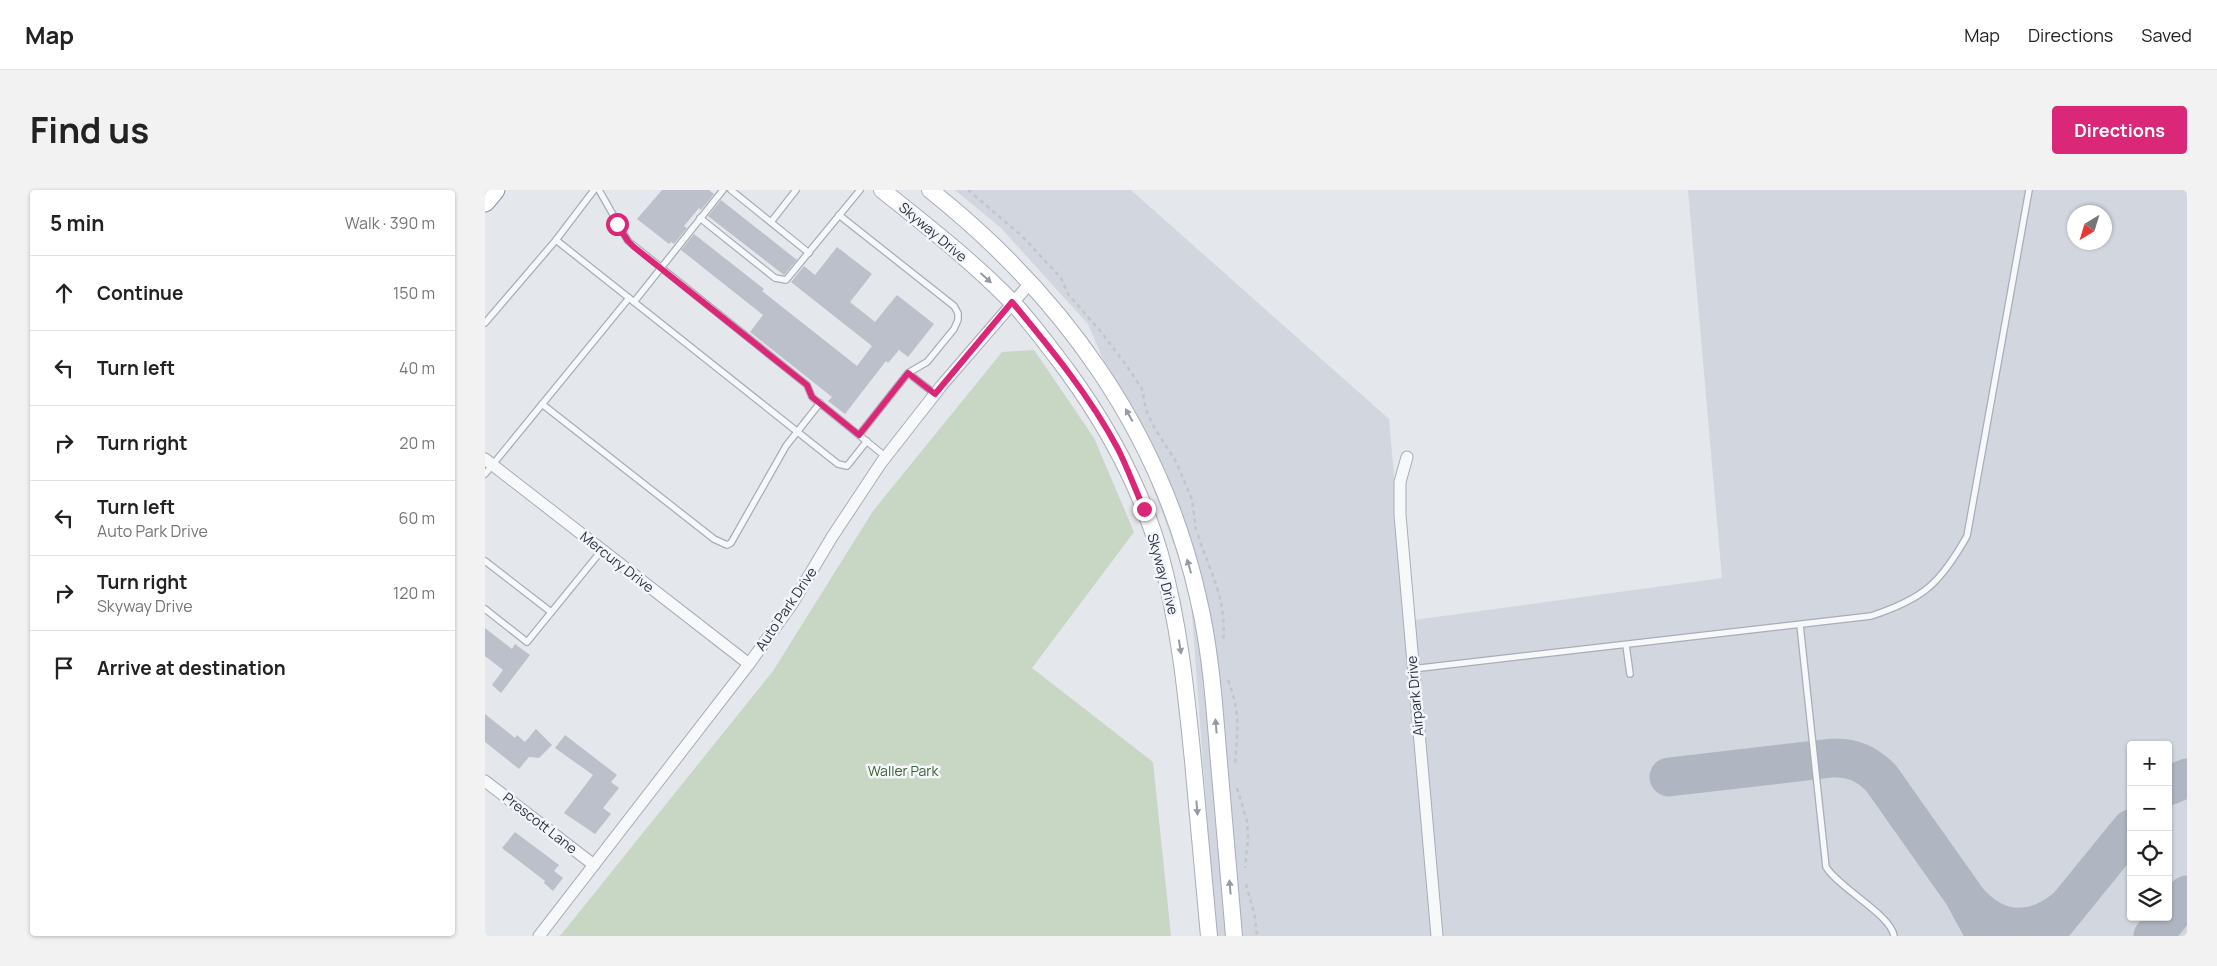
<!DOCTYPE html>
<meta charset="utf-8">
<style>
:root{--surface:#fff;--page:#f2f2f2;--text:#222;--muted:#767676;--line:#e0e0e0;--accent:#db2777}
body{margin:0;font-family:Manrope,sans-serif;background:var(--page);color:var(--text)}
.controls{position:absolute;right:15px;bottom:15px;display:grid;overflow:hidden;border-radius:5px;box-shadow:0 1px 4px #0004}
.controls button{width:45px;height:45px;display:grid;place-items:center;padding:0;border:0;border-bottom:1px solid var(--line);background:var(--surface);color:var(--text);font:25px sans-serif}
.compass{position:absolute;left:1582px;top:15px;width:45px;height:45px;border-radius:50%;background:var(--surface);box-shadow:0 1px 4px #0004;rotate:218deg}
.stop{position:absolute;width:15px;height:15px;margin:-11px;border:4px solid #db2777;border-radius:50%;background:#fff}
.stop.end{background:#db2777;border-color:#fff;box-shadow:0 1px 5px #0008}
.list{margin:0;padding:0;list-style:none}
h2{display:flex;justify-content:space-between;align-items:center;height:65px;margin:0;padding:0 20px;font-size:21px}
h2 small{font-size:16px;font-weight:400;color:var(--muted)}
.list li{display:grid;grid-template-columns:32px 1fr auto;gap:15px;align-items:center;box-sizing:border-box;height:75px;padding:0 20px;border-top:1px solid var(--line)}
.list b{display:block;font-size:19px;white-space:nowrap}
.list p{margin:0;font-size:16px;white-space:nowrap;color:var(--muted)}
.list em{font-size:16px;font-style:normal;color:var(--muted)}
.icon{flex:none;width:28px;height:28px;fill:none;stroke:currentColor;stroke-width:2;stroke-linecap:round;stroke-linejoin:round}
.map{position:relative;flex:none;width:1702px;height:746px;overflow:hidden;border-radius:5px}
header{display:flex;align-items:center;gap:30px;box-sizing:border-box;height:70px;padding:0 25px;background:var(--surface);border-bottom:1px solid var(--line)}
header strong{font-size:24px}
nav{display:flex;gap:28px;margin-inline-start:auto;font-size:18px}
.intro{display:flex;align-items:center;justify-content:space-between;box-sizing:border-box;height:120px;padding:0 30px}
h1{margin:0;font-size:35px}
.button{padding:12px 22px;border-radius:5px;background:var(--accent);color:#fff;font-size:18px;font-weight:700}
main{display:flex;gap:30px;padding:0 30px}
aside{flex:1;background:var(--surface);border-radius:5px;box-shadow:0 1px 4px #0004}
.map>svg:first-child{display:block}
.built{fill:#d2d6de;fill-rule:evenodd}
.green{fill:#c8d6c4}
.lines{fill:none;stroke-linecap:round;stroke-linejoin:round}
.taxiway{stroke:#b0b6c1;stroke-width:39}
.building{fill:#bbc0ca}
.service-casing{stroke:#a8adb7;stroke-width:8}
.minor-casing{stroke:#a8adb7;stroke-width:13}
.secondary-casing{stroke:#a8adb7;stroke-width:18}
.trunk-casing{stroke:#8a94a3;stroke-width:21}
.path{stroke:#c2c5cb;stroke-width:2.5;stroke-dasharray:4 4;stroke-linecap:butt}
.service{stroke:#f7f8fa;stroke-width:5.5}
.minor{stroke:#f7f8fa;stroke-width:11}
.secondary{stroke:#fff;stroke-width:16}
.trunk{stroke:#fff;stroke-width:19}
.oneway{fill:#9499a2}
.route{stroke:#db2777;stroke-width:6}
.labels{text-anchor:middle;stroke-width:5;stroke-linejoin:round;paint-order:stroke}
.street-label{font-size:14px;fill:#2a3345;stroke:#f4f6f9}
.park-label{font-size:14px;fill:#3e6237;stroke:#f4f6f9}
</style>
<header>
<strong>Map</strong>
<nav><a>Map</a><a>Directions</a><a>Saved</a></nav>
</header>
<div class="intro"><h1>Find us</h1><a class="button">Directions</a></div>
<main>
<aside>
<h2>5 min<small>Walk · 390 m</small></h2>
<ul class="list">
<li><svg class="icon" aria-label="ahead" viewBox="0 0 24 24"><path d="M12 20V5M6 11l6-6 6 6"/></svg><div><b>Continue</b></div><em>150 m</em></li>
<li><svg class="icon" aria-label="left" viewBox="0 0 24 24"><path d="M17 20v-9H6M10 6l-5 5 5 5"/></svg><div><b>Turn left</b></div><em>40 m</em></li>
<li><svg class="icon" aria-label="right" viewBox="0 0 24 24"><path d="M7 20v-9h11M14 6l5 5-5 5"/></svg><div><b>Turn right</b></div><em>20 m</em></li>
<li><svg class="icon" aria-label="left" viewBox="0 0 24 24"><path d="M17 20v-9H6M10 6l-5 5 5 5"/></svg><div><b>Turn left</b><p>Auto Park Drive</p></div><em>60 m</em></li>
<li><svg class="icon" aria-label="right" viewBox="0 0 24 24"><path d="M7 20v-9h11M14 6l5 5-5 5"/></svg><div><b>Turn right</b><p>Skyway Drive</p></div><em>120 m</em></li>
<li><svg class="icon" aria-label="arrive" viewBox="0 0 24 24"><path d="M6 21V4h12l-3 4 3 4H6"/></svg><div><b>Arrive at destination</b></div></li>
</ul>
</aside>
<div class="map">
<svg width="1702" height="746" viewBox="0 0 1702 746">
<rect width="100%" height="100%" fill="#e4e7ec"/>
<path class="built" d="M 470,0 L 646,0 L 904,229 L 922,431 L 1237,388 L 1203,0 L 1702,0 L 1702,746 L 731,746 L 705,399 L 642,226 L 603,134 L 516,38 ZM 1590,22 L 1620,22 L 1620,52 L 1590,52 ZM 1646,555 L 1683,555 L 1683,727 L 1646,727 Z"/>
<polygon class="green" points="549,160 609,248 649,342 547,478 668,572 686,746 75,746 288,481 388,321 517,162"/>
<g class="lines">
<g class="taxiway">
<path d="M 1184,587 L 1347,568 C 1368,567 1382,574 1396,588 L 1478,704 L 1501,746"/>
<polyline points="1683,596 1702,588"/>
<path d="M 1482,710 C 1511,744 1547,746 1581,718"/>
<polyline points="1559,746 1646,639"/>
<polyline points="1668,746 1702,705"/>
</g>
</g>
<g class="building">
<polygon points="177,0 224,0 229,4 216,20 214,18 199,36 202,38 189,54 186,52 184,54 152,29"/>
<polygon points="236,10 312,70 299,85 223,26"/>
<polygon points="209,44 279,99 277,101 372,176 387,156 306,92 319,76 330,85 352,57 387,84 365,112 390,132 412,105 449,134 423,167 414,160 403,173 401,171 360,224 343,211 347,207 265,142 278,125 196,60"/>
<polygon points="0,438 27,459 30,454 45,465 16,503 7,495 18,480 0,466"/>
<polygon points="0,524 30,548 32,545 40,552 51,539 67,555 54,568 44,567 34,579 0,552"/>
<polygon points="80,545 132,585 126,592 134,598 118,618 126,624 110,644 79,623 108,585 70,558"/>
<polygon points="30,642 74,675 69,681 78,688 68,701 59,693 60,691 17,658"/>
</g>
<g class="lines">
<g class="service-casing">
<g id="service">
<polyline points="114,0 143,51 322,195 327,207 401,267"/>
<polyline points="246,0 324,63"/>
<polyline points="354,25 469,116 473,123 473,130 469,139 442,172 423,183 374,245"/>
<polyline points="215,28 290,88 301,90 375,0"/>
<polyline points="286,32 311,0"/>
<polyline points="71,50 353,274 362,276 382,251"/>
<polyline points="149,112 238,0"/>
<polyline points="0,133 71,50 109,0"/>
<polyline points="423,183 450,204"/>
<polyline points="57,214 229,349 242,355 246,353 301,256 335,213"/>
<polyline points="0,284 144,108"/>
<polyline points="0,371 66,422"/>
<polyline points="0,419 42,452 117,360"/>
<path d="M 1315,435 L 1341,677 C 1355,699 1406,725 1409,746"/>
<polyline points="1141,455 1145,484"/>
<path d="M 927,479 L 1386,426 C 1438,409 1455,394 1482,346 L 1544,0"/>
</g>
</g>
<g class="minor-casing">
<g id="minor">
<polyline points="922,267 915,292 915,325 952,746"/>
<polyline points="0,269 264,474"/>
<polyline points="0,591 109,675"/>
<polyline points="54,746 264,474 307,414 347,347 396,273 457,195 546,92"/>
</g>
</g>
<g class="secondary-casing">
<g id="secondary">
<path d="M 397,0 C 441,35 487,71 527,112 C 547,133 565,158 583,182 C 623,237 656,298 675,364 C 694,432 701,501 708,571 C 713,629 719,688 724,746"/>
<path d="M 445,0 C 577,105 675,240 713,407 C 725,457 729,510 733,561 C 738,623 744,684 749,746"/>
</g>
</g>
<g class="trunk-casing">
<polyline id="trunk" points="0,12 10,0"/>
</g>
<g class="path">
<polyline points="483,0 537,46 576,88 583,104 617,143 644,179 657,199 661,220 670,239 690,270 698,288 707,310 711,340"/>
<path d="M 713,345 C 726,386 742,407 738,453"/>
<path d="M 743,490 C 755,520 753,541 750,573"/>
<polyline points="752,598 762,631 763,649 760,678"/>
<polyline points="761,694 770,727 772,746"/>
</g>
<use href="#service" class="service"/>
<use href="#minor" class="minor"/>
<use href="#secondary" class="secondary"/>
<use href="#trunk" class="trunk"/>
</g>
<defs><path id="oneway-solid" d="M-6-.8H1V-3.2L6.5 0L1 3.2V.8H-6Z" transform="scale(1.25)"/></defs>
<g class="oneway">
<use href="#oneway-solid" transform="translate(501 88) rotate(42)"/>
<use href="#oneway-solid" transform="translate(644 225) rotate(-119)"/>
<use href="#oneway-solid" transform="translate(704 376) rotate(-106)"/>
<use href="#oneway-solid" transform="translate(695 457) rotate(81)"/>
<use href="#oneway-solid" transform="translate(731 536) rotate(-95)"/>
<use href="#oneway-solid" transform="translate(712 618) rotate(85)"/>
<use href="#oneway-solid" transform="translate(745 697) rotate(-95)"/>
</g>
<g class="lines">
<path class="route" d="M 132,34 L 143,51 L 149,57 L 322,195 L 327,207 L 374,245 L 423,183 L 450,204 L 527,112 C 566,159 605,206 633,259 C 643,279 650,299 659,319"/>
</g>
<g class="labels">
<g class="street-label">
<text transform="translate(448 42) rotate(40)" y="5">Skyway Drive</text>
<text transform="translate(132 372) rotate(38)" y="5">Mercury Drive</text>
<text transform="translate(678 384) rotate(75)" y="5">Skyway Drive</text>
<text transform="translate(301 419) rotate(-56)" y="5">Auto Park Drive</text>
<text transform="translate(930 506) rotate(-95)" y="5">Airpark Drive</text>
<text transform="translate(55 633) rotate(38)" y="5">Prescott Lane</text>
</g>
<g class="park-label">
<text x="418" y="586">Waller Park</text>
</g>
</g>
</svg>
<div class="controls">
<button>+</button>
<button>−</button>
<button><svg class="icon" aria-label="locate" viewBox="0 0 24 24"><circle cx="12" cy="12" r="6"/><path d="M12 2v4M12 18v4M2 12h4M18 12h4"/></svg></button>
<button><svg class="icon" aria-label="layers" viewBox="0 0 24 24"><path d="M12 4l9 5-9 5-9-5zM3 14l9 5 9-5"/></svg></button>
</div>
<svg class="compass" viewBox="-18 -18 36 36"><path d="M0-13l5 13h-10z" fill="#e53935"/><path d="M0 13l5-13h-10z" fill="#767676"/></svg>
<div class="stop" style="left:132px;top:34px"></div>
<div class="stop end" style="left:659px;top:319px"></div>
</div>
</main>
